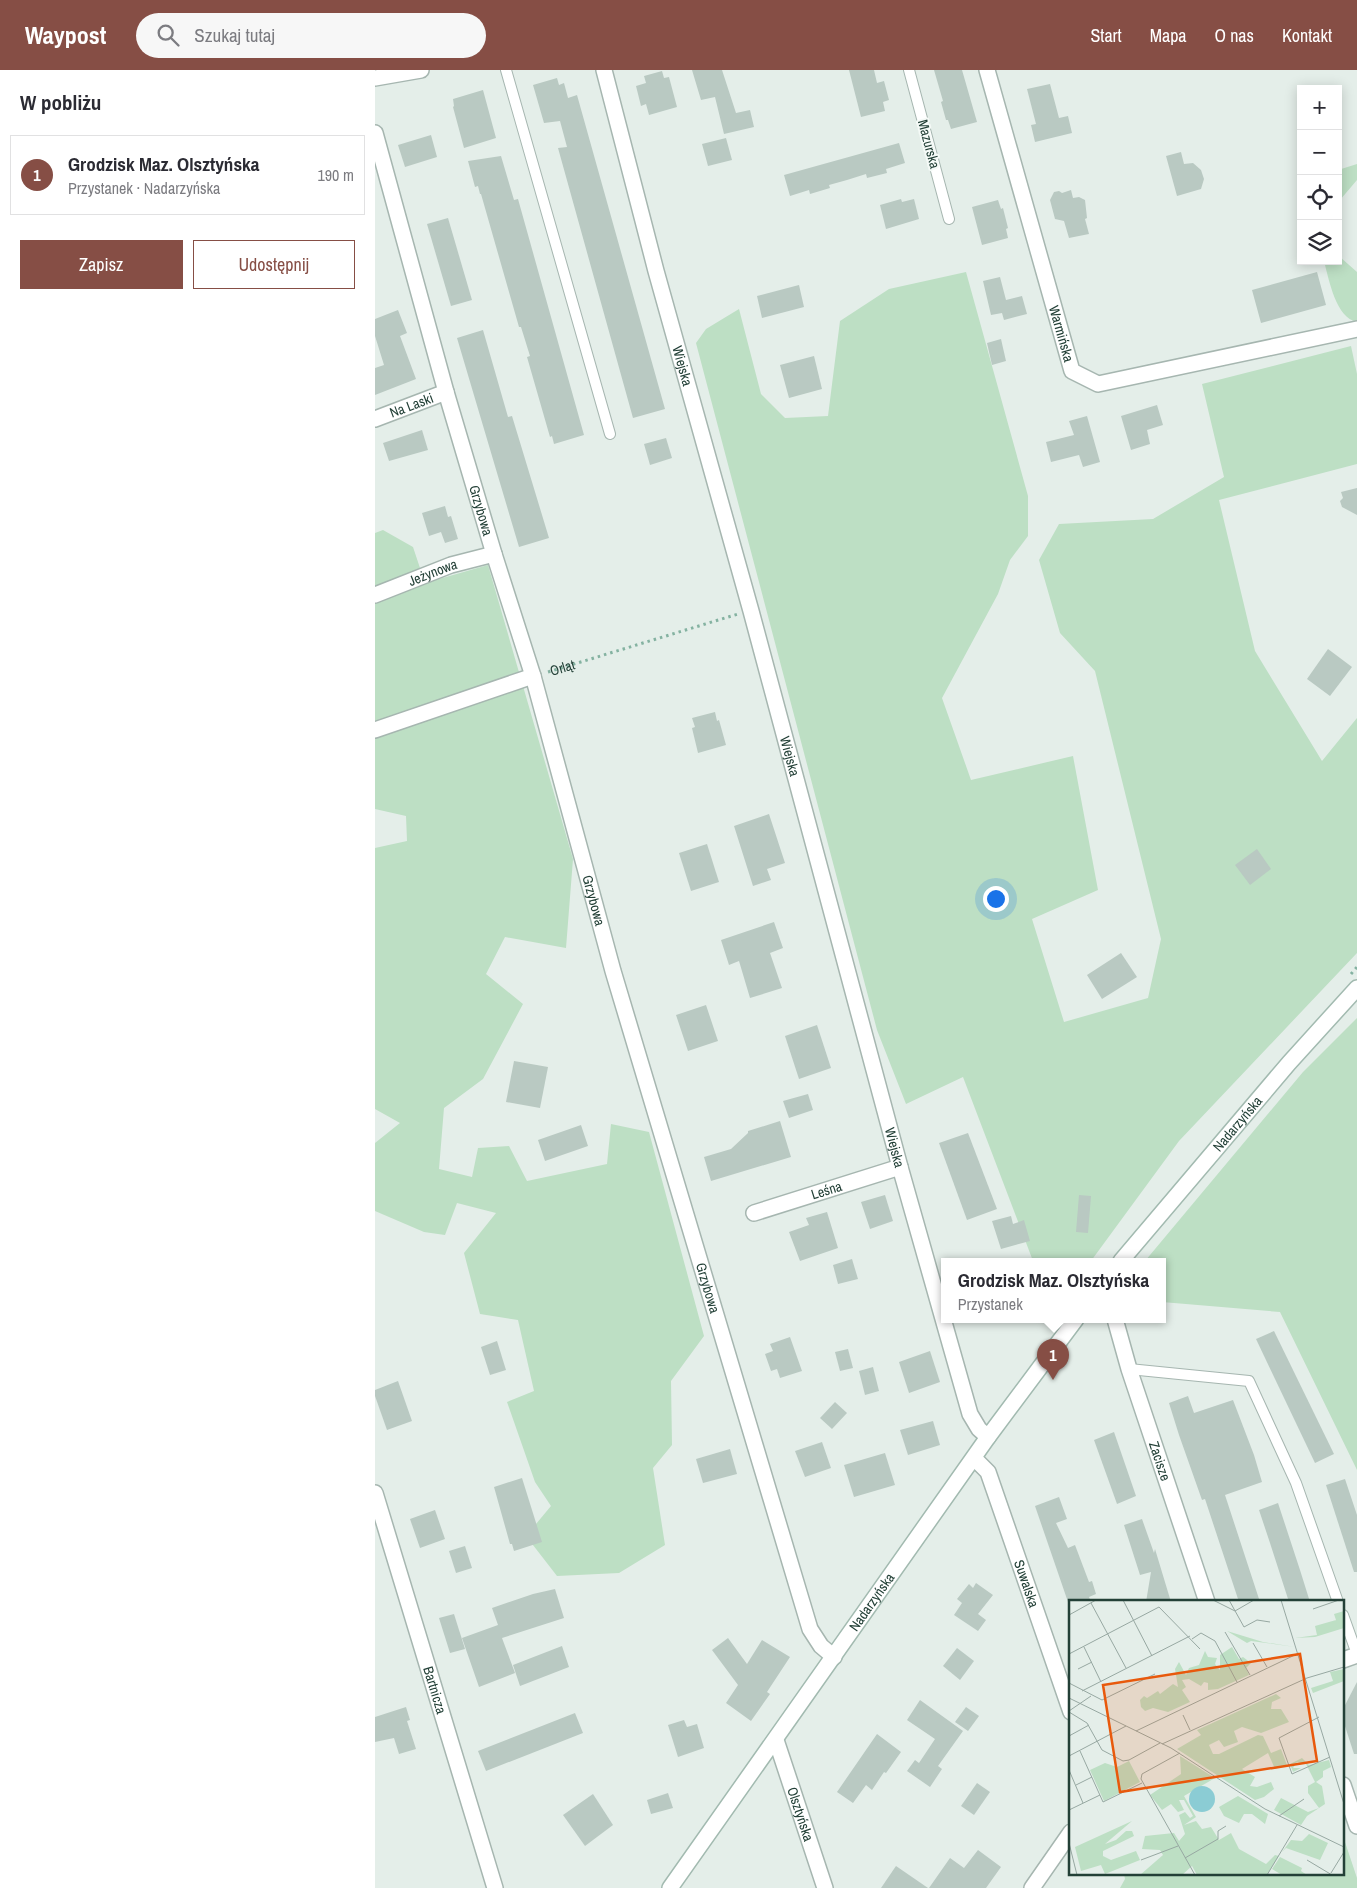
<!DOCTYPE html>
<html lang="pl">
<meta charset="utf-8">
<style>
:root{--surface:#fff;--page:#f7f7f7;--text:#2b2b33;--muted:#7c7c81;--line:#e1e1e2;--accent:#864e45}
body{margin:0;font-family:"Archivo Narrow",sans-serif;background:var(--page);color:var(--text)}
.controls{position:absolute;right:15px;top:15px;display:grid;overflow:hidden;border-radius:0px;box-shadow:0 2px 12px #0003}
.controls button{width:45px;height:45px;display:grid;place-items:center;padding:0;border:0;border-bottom:1px solid var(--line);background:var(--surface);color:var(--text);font:25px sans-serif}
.you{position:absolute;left:620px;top:828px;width:18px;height:18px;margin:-12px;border:4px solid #fff;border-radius:50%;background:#1a73e8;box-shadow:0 0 0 8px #1a73e833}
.badge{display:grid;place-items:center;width:32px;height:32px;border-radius:50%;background:var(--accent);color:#fff;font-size:16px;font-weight:700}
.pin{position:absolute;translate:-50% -41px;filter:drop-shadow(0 1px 2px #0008)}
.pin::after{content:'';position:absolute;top:26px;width:18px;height:15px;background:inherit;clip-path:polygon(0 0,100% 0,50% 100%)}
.popup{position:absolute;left:566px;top:1188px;width:225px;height:65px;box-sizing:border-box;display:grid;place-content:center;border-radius:0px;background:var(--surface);filter:drop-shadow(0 1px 4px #0005);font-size:16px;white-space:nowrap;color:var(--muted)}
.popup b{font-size:19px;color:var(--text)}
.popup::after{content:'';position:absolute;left:50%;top:100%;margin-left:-10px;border:10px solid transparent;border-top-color:var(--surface)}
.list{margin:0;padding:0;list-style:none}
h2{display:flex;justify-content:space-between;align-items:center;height:65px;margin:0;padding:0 20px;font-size:21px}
h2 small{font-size:16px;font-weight:400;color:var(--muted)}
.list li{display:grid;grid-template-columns:32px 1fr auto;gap:15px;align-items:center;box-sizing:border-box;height:80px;margin:0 10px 10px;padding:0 10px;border:1px solid var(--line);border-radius:0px}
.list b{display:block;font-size:19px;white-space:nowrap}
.list p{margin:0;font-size:16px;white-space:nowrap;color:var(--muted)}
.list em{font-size:16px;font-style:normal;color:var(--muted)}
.actions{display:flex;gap:10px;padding:15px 20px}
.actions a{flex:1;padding:11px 0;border:1px solid var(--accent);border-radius:0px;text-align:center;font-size:18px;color:var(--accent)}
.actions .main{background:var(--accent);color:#fff}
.icon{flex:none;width:28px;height:28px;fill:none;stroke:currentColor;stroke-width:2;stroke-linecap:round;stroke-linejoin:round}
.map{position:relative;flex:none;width:982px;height:1818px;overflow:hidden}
header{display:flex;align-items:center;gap:30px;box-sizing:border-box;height:70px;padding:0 25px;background:var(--accent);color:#fff}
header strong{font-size:24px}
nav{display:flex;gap:28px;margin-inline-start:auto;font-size:18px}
.search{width:350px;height:45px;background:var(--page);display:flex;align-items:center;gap:12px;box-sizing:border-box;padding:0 18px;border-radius:28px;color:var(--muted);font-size:19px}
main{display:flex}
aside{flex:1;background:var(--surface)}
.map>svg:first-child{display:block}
.green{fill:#bddfc4}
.building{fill:#b9c9c2}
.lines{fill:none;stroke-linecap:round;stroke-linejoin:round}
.lane-casing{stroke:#a6b6b0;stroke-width:12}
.street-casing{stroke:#a6b6b0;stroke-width:18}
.secondary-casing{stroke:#a2bab0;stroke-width:18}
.path{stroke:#84b2a1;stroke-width:3;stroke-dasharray:2.5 4;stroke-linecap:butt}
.lane{stroke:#fff;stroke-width:10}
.street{stroke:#fff;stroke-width:15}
.secondary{stroke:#fff;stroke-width:15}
.labels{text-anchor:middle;stroke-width:4;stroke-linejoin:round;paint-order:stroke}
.street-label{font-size:14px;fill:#234037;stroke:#f5faf7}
.inset-road{fill:none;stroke:#97a8a2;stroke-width:1}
.view{fill:#e8590c;fill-opacity:0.15;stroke:#e8590c;stroke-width:2.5}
.inset-edge{fill:none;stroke:#234037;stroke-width:2.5}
</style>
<header>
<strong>Waypost</strong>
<div class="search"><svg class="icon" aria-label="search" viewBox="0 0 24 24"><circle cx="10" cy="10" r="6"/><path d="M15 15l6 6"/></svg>Szukaj tutaj</div>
<nav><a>Start</a><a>Mapa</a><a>O nas</a><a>Kontakt</a></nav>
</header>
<main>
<aside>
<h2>W pobliżu<small></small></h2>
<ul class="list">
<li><span class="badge">1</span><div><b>Grodzisk Maz. Olsztyńska</b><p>Przystanek · Nadarzyńska</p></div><em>190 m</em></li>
</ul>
<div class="actions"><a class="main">Zapisz</a><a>Udostępnij</a></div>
</aside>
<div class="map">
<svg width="982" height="1818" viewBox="0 0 982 1818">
<rect width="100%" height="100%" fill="#e4eee9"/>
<g class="green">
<polygon points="982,94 982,110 965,130 963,135 963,100"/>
<path d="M 963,182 L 965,187 L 982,202 L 982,252 C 961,248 954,210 949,191 L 963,191 Z"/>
<polygon points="591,202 653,426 653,466 635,490 623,524 567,628 596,710 698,686 723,820 657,849 689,952 773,928 786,869 720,601 685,563 664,490 684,454 778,449 849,407 827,314 976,276 982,304 982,394 844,430 880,581 947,691 982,648 982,883 804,1071 716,1191 658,1191 588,1007 531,1034 502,960 321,273 331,259 364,239 386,324 410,348 453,346 465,251 514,219"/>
<polygon points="8,460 38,477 50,513 113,495 198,789 191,878 130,867 111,904 148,934 108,1009 69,1038 64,1099 97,1107 103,1078 134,1076 152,1111 232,1094 236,1054 274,1062 329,1266 296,1311 297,1375 278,1398 290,1475 244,1503 182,1506 151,1466 176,1436 160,1412 132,1332 159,1321 143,1250 105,1244 89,1183 121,1143 82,1133 70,1165 49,1162 0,1141 0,1073 25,1053 0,1039 0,778 32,771 31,746 0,739 0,463"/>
<polygon points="982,948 982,1400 905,1242 787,1232 787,1191 770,1191 928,1002"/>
<polygon points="968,1766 982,1808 982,1818 745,1818 750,1809 749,1804 968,1804"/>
</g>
<g class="building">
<polygon points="317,0 347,0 361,43 375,40 379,57 349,64 340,27 326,30"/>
<polygon points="474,0 499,0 502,13 509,11 514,30 508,32 510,41 486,47"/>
<polygon points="559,0 587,0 602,52 576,59 573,50 571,50 566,32 568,31"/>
<polygon points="287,1 289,8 294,7 302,37 274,45 271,34 266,36 261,16 271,13 269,6"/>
<polygon points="182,8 184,15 189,13 193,28 202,25 290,339 258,348 183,78 192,77 185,51 169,53 158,15"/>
<polygon points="675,14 684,48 693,46 697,63 660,72 656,55 661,54 652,19"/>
<polygon points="108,20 121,68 89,78 78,37 79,36 78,29"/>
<polygon points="56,65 62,87 30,97 23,75"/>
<polygon points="351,68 357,90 333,96 327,74"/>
<polygon points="524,73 530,93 511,99 512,103 492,108 491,104 472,110 454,115 455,118 435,124 434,120 415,126 409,105"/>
<polygon points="806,82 809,94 818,93 826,100 829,109 826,119 802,126 791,86"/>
<polygon points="126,86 139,130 143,129 209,365 179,374 177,366 175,367 152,287 155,286 146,257 144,257 106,124 105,124 103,116 100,117 93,91"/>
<polygon points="696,120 698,128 704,127 710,130 712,148 710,149 714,164 694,168 689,151 680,149 675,130 679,122 684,121 687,123"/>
<polygon points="526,129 527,132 539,129 544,149 511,159 505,135"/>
<polygon points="623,130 626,139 628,138 633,158 631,159 633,168 607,175 597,137"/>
<polygon points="73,148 97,230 76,236 52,154"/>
<polygon points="942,202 951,235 886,253 877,220"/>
<polygon points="625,207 631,230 647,226 652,244 629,250 627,243 616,245 608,211"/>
<polygon points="424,215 429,237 387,248 382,226"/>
<polygon points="23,240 32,263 25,266 41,309 0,325 0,298 9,295 0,266 0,249"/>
<polygon points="108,260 133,347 137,346 174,468 144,477 82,268"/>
<polygon points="626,269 631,291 617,295 612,273"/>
<polygon points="439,286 447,319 414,328 405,295"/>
<polygon points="782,335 788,355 772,360 775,374 756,380 746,346"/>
<polygon points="712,346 725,392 708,397 704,385 676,392 671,372 699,365 694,351"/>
<polygon points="47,360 53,380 14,391 8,373"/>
<polygon points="291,368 297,388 275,395 269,374"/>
<polygon points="982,418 982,445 967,437 965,431 968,428 966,422"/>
<polygon points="70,436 73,447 76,446 83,469 70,473 66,462 54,466 47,443"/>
<polygon points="953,579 977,597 955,626 932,609"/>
<polygon points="340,642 342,651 344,650 351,675 323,683 317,658 320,657 317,648"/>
<polygon points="394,744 410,793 392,799 396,810 378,816 359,756"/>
<polygon points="332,774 344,812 316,821 304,783"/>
<polygon points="882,779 896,799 875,815 860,795"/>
<polygon points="399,852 408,878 395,883 407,918 375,928 364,891 354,895 346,870"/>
<polygon points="746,883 762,907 727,929 712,905"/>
<polygon points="331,935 343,971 313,981 301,945"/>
<polygon points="442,955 456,998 424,1009 410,966"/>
<polygon points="139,991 173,997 165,1038 131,1032"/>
<polygon points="433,1024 438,1040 414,1048 408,1031"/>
<polygon points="405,1051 416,1087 336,1111 329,1087 356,1079 373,1063 373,1061"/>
<polygon points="206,1055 213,1076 170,1091 163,1070"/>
<polygon points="593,1063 622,1139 592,1150 564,1073"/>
<polygon points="510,1125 518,1151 495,1159 486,1132"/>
<polygon points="704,1125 716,1126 713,1163 701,1162"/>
<polygon points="452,1142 463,1178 425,1191 414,1162 434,1155 431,1148"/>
<polygon points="636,1146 638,1154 649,1150 655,1171 626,1179 617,1151"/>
<polygon points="477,1189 483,1209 463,1214 458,1195"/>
<polygon points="899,1261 959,1384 940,1393 881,1269"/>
<polygon points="415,1267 427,1301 405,1308 402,1299 396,1301 390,1284 398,1281 395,1274"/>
<polygon points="122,1271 131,1300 115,1305 106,1277"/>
<polygon points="473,1279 478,1298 465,1301 460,1282"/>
<polygon points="555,1281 565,1312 534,1323 524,1292"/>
<polygon points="498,1297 504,1321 490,1325 484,1301"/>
<polygon points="23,1311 37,1351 12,1360 0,1326 0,1320"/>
<polygon points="813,1326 819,1343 858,1330 879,1385 887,1412 850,1425 885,1532 864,1532 830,1429 827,1430 804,1365 794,1333"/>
<polygon points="460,1332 472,1343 457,1359 445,1348"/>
<polygon points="558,1351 565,1375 533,1385 525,1360"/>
<polygon points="739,1362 761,1426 742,1434 719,1370"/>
<polygon points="447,1372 456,1398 430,1407 420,1381"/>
<polygon points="355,1379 362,1404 328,1413 321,1389"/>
<polygon points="510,1383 520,1415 479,1427 469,1395"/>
<polygon points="147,1408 167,1472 139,1481 137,1474 135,1474 119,1417"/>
<polygon points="970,1409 982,1445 982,1502 979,1502 951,1415"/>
<polygon points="684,1427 692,1449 681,1453 693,1478 700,1475 714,1512 717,1511 721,1524 714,1527 716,1532 693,1532 660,1436"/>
<polygon points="903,1433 925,1500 935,1532 914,1532 895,1473 884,1440"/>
<polygon points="60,1440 70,1469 45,1478 35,1449"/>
<polygon points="767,1449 779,1483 780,1479 796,1532 771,1532 776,1502 765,1505 749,1455"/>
<polygon points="90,1476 97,1498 81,1503 74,1481"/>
<polygon points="601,1513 618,1525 603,1544 611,1550 603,1561 579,1545 587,1533 582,1529 594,1514 598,1518"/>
<polygon points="180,1519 189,1548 127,1568 140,1603 104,1617 87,1568 123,1555 117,1538 158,1524"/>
<polygon points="79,1544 90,1579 75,1583 64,1548"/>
<polygon points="353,1568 372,1594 387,1570 415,1587 392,1622 395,1624 376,1651 351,1633 363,1615 337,1580"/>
<polygon points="187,1576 194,1597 145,1616 138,1595"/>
<polygon points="582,1578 599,1591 585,1610 568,1596"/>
<polygon points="982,1612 982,1684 979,1684 968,1650 968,1639"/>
<polygon points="545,1630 588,1661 563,1696 567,1699 555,1717 532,1701 540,1690 544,1693 560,1669 532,1650"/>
<polygon points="31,1637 35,1650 32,1651 41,1679 24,1684 19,1668 0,1672 0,1647"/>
<polygon points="591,1637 604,1646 593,1661 580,1652"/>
<polygon points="200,1643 208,1663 111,1701 103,1681"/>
<polygon points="309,1650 312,1657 322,1654 329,1678 303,1687 293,1655"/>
<polygon points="502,1664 526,1682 511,1703 509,1702 497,1720 491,1715 478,1733 462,1722"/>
<polygon points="602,1713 615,1722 599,1745 586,1736"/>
<polygon points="293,1723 298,1738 276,1744 272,1730"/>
<polygon points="218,1724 238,1755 210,1776 188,1745"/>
<polygon points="603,1780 626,1797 611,1818 554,1818 575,1788 589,1798"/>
<polygon points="521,1796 553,1818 506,1818"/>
</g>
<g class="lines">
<g class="lane-casing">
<g id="lane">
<polyline points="131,0 235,364"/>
<polyline points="534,0 574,149"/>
<polyline points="754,1299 874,1311 921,1413 963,1532"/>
<polyline points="968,1545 982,1584"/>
</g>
</g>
<g class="street-casing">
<g id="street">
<path id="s2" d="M 229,0 L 281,201 L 376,541 L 525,1097 L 595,1344 L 604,1359 L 613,1367"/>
<path id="s3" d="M 612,0 L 697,301 L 723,314 L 982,259"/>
<polyline points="0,8 46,0"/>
<path id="s4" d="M 0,63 L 71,322 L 119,484 L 158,606 L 238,901 L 435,1559 L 446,1576 L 459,1587"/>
<path id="s5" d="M 0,349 L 71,322"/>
<path id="s6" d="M 0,525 L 76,495 L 119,484"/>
<polyline points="0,660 158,606"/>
<path id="s7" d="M 379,1143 L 525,1097"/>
<path id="s8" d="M 740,1249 L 754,1299 L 832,1532"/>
<path id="s9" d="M 599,1388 L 613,1402 L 696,1642"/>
<path id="s10" d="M 0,1423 L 120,1818"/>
<polyline points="968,1590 982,1585"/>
<path id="s11" d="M 401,1670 L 450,1818"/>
<polyline points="968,1715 982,1756"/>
<polyline points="657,1818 696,1762"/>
</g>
</g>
<g class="secondary-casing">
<g id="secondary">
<path id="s12" d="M 746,1191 L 914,993 L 982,918"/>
<path id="s13" d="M 295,1818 L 613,1367 L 701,1249"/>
</g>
</g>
<g class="path">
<path id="s1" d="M 173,602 L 363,544"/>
<polyline points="976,904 982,897"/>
</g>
<use href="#lane" class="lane"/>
<use href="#street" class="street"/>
<use href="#secondary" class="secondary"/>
</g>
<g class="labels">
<g class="street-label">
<text transform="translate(554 74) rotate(75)" y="5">Mazurska</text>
<text dy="5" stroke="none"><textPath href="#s3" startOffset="274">Warmińska</textPath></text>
<text dy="5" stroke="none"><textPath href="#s2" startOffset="306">Wiejska</textPath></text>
<text dy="5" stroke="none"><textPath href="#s5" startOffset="39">Na Laski</textPath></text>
<text dy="5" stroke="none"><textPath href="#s4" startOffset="392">Grzybowa</textPath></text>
<text dy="5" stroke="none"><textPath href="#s6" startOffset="62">Jeżynowa</textPath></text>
<text dy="5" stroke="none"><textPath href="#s1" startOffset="15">Orląt</textPath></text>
<text dy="5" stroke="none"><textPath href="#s2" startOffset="711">Wiejska</textPath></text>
<text dy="5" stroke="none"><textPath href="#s4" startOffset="798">Grzybowa</textPath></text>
<text dy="5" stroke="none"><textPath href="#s12" startOffset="180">Nadarzyńska</textPath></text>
<text dy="5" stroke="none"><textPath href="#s2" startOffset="1116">Wiejska</textPath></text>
<text dy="5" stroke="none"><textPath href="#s7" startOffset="76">Leśna</textPath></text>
<text dy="5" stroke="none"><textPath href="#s4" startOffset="1202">Grzybowa</textPath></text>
<text dy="5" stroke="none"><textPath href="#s8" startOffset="149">Zacisze</textPath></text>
<text dy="5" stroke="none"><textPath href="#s9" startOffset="138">Suwalska</textPath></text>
<text dy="5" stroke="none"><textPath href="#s13" startOffset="350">Nadarzyńska</textPath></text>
<text dy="5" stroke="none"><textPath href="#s10" startOffset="206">Bartnicza</textPath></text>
<text dy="5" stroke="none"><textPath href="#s11" startOffset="78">Olsztyńska</textPath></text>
</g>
</g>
<g transform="translate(694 1530)">
<rect width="275" height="275" fill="#e4eee9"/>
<path d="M 275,11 L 275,28 L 246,37 L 226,38 L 248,35 L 246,26 L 267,20 L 269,26 L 265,14 ZM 158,31 L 194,42 L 226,47 L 182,41 L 178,43 ZM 163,47 L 170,59 L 174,57 L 182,63 L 177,68 L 180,75 L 149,89 L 139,90 L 139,83 L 135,82 L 132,86 L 120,79 L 113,80 L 117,87 L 113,90 L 121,102 L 99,112 L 84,108 L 76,111 L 72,107 L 71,100 L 75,96 L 78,98 L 89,91 L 91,94 L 104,84 L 109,87 L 106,69 L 110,62 L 117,75 L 120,68 L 130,65 L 136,51 L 139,57 L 148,58 L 146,64 L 151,70 L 151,55 ZM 275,69 L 275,81 L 244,93 L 242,88 L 264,81 L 261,72 ZM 207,94 L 212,98 L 203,102 L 202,109 L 212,109 L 220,122 L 192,133 L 173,127 L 165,131 L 169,142 L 155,147 L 150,140 L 140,145 L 144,154 L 150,154 L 189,135 L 194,136 L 202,153 L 212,149 L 218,165 L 206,169 L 199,153 L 173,169 L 186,177 L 181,186 L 188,187 L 202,182 L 205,189 L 195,197 L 186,200 L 108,149 L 132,135 L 128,130 ZM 111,156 L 146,178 L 115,196 L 127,217 L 115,225 L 127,221 L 133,229 L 142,227 L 150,240 L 162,233 L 170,249 L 197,264 L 206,255 L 210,256 L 198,275 L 128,275 L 123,266 L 113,275 L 71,275 L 94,255 L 91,250 L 73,249 L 76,236 L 105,233 L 110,241 L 116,234 L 110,215 L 116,212 L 121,218 L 124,216 L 115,200 L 110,200 L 115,210 L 109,212 L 102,204 L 93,210 L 81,195 L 112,174 ZM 233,158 L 240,165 L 260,160 L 262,167 L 254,171 L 254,177 L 247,182 L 253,186 L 256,204 L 238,216 L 232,225 L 205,210 L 212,198 L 239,212 L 250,208 L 239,193 L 239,186 L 246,182 L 237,164 L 228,162 L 224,168 L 232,168 L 224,172 L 221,164 ZM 60,161 L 71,182 L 35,201 L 21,170 L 36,163 L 48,167 ZM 169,196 L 199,214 L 196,224 L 183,214 L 175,214 L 170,223 L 155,216 L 150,207 ZM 63,221 L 36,244 L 47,240 L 57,231 L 63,231 L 65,236 L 34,251 L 34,256 L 42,260 L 67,251 L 71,260 L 36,274 L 32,265 L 12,271 L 6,247 ZM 240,234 L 259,243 L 251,260 L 217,248 L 213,252 L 222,240 L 233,241 ZM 211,257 L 233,268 L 232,271 L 238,275 L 213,275 L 203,269 Z" fill="#bddfc4"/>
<path d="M120 199a13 13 0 1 1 26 0a13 13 0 1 1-26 0Z" fill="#8bccd4"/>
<path class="inset-road" d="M 54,0 L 83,56M 144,0 L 166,11 L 185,0M 160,0 L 175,27 L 188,20 L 201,22M 212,0 L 275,204M 22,3 L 57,68M 244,9 L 270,0M 0,15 L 27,0M 156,32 L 181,75M 123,39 L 132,33 L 146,41 L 168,82M 184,43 L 198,67M 15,47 L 32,82M 0,54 L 90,7 L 131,49M 9,69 L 23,62M 0,83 L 33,100 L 86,74M 13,91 L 121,36M 0,98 L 102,148 L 196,209 L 275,247M 0,111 L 22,96M 0,112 L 18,123 L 33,150 L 54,161 L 60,160 L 91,143M 114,115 L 121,130M 250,117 L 210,138 L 223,174 L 261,157M 67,131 L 230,53M 0,136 L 20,125M 93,144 L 238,78 L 275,67M 11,151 L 34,202 L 73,183M 111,153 L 73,174 L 72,179 L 126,275M 0,156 L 57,126M 0,170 L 14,203M 7,185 L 23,177M 0,210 L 31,195M 210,216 L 235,199M 0,243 L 8,275M 116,258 L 149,239 L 149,231 L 157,226M 72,260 L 109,246M 238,260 L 263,275M 262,273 L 275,252M 198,275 L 228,225"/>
<path class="view" d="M 231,54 L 248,161 L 51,192 L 34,85 Z"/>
<rect width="275" height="275" class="inset-edge"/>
</g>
</svg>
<div class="controls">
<button>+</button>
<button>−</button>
<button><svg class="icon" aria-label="locate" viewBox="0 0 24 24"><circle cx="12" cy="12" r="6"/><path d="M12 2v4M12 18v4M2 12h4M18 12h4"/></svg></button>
<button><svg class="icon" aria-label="layers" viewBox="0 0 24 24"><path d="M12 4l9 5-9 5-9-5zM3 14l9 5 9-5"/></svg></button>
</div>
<div class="you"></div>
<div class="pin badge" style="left:678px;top:1310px">1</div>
<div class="popup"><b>Grodzisk Maz. Olsztyńska</b>Przystanek</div>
</div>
</main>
